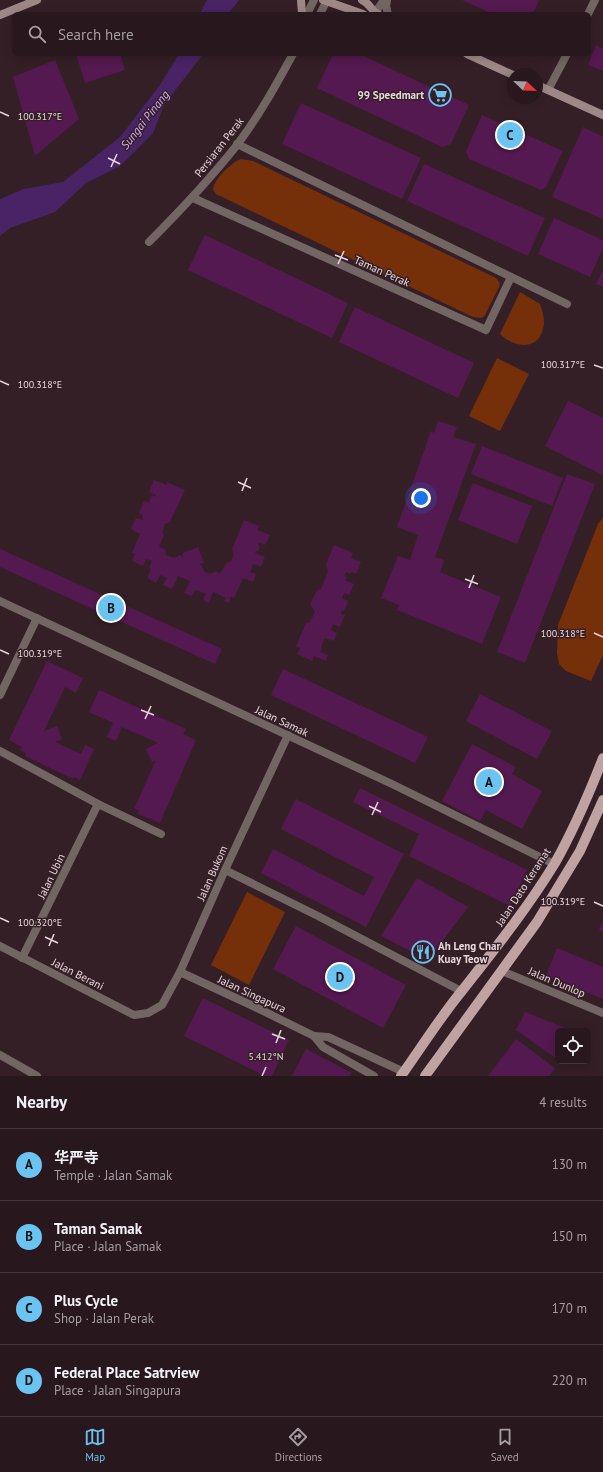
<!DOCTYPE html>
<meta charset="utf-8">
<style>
:root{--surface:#28171d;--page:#34242a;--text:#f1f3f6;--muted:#a59fa4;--line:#44363b;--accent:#6ac3f1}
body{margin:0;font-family:"PT Sans","Noto Sans SC",sans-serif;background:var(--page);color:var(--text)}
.controls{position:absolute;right:12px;bottom:12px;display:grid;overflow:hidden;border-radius:6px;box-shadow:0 2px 10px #0003}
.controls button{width:36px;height:36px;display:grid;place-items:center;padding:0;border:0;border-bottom:1px solid var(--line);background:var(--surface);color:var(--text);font:20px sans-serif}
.compass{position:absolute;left:507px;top:68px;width:36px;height:36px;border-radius:50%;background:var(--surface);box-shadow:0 2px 10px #0003;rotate:113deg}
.you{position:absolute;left:421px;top:498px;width:14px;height:14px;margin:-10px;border:3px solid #fff;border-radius:50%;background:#1a73e8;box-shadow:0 0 0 6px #1a73e833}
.badge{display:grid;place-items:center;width:26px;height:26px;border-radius:50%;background:var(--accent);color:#111;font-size:13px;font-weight:700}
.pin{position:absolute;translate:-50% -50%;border:2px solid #fff;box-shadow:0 1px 4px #0006}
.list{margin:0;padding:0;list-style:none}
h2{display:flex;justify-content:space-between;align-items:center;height:52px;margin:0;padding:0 16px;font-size:17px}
h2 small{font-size:13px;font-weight:400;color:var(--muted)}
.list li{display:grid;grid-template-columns:26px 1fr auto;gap:12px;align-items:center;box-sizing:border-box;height:72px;padding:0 16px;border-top:1px solid var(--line)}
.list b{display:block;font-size:15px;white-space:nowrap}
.list p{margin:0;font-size:13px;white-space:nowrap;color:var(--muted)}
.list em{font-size:13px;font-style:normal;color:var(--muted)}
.icon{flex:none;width:22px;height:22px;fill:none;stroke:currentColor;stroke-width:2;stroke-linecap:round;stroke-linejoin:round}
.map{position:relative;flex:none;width:603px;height:1076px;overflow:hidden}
.search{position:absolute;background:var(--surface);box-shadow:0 2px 10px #0003;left:12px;right:12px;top:12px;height:44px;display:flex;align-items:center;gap:10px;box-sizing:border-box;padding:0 14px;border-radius:6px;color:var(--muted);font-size:15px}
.sheet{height:340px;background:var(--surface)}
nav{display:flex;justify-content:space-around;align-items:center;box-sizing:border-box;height:56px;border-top:1px solid var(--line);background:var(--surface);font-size:11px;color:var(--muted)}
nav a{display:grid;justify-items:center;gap:2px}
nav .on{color:var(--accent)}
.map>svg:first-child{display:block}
.green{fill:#753009}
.water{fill:#482466}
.building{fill:#541950}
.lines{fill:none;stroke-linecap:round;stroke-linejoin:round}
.street{stroke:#726564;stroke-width:8}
.secondary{stroke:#9d8887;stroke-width:8}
.primary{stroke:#bea3a2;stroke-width:10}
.ticks{fill:none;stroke:#e7d7dc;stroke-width:1.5}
.labels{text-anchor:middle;stroke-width:3;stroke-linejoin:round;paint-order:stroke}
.poi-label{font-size:11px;font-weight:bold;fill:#e7d7dc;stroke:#351f27;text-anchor:end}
.street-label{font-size:11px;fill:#e7d7dc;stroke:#351f27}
.water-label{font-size:12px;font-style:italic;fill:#d4adfb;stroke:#351f27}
.ticks-label{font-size:10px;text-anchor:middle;fill:#e7d7dc;stroke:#351f27;stroke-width:3;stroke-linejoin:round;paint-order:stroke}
</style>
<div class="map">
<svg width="603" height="1076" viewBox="0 0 603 1076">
<rect width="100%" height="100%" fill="#351f27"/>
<g class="green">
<path d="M 241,159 L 253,161 L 496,278 L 500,283 L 499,287 L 485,315 L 482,318 L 473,317 L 216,194 L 213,190 C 213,180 232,162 241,159 Z"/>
<path d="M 520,292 L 540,304 C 542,310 544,316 544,323 C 542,350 516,350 500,334 Z"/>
<polygon points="497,358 529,374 500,431 469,416"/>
<polygon points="603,518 603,655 591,681 566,671 559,664 557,653 558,625 598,524"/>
<polygon points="247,892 285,912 249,985 211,965"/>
</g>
<g class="water">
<polygon points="207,0 239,0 228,14 200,14"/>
<polygon points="179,54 203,54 164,105 153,133 120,166 86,183 55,212 10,228 0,236 0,199 24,189 63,182 120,137 160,85"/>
</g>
<g class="building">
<polygon points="462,0 539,0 533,14 493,14"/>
<polygon points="596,45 603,49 603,71 588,65"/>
<polygon points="76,54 120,54 125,70 85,83"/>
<polygon points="333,54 359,54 469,105 451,144 442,147 317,88"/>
<polygon points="55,60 79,119 35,156 13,77"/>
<polygon points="301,103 421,158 402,199 282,144"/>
<polygon points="482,115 563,151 546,187 541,190 469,159 466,151"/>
<polygon points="583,127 603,137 603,219 552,197"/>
<polygon points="424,164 545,218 528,256 407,201"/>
<polygon points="554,218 603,240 603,248 590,277 538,254"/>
<polygon points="205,235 348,303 332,338 188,270"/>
<polygon points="603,270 603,287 596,284"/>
<polygon points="355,307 474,363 458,398 339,342"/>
<polygon points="568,401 603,418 603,475 545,446"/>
<polygon points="438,421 457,427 453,437 476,444 435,557 444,560 440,572 501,597 482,644 397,610 399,605 381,598 398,556 410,560 418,535 397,527 431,431 434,433"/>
<polygon points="482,446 563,478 552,506 471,474"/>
<polygon points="567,474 595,484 525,663 497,652"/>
<polygon points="154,480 166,485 167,482 185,490 170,522 165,524 162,533 164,535 159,547 165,549 166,555 174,558 180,555 183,557 183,553 198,547 204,563 200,563 205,572 210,574 216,571 220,574 226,563 231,561 234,554 232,549 244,520 259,526 257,530 270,535 265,545 259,542 258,545 260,547 258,551 256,551 255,553 265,557 261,567 253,564 250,572 256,574 253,582 243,578 234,598 231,596 229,603 224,601 226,598 213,592 209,603 203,600 206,594 195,590 192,596 184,593 190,581 178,576 172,589 163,585 167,578 160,575 156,583 147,578 151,569 149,568 152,561 146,559 143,566 132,561 135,554 132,553 140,534 131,529 136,518 142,520 143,516 139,513 144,501 151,504 149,502 152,495 155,497 156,495 149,492"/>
<polygon points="473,483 532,506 517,544 458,520"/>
<polygon points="334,545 353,553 351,558 361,562 356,574 351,572 350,574 346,572 344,576 347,577 345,580 354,584 349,595 344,593 342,598 348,601 344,611 342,610 341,614 345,615 340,627 333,624 331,630 337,633 334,641 325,638 321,647 322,648 320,652 328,655 326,661 314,656 312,661 297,654 300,648 296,646 306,623 310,622 315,612 310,604 317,590 321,589 328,572 326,564"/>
<polygon points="0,549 222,649 215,664 0,567"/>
<polygon points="47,661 83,678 76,693 65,687 44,731 57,726 62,739 55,742 81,754 85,745 94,749 80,780 74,777 73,779 25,756 26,753 20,750 22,747 9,740"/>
<polygon points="283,669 428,737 415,763 271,695"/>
<polygon points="99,690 186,729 183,734 196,740 160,823 138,814 139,810 134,809 156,760 152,762 146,749 158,743 122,727 116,741 107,737 113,723 89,712"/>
<polygon points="480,694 552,731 537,759 466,721"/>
<polygon points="472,744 516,767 512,774 542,791 522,829 486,810 480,821 442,801"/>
<polygon points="360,788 527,870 510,906 409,856 419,834 353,802"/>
<polygon points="296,799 404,854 366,927 261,873 273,849 364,896 374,877 281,829"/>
<polygon points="417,878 468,907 428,960 381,936"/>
<polygon points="603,921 603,932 599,930"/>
<polygon points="296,926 406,985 383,1028 273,969"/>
<polygon points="557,948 603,967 603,999 546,976"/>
<polygon points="203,998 289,1040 272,1076 265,1076 184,1036"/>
<polygon points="525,1012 573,1031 558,1031 557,1059 516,1030"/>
<polygon points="516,1039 555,1068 549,1076 488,1076"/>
<polygon points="306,1049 352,1073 350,1076 292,1076"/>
</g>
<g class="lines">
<g class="street">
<polyline points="387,0 386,6 388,14"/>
<polyline points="375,13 384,0"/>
<polyline points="307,14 314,0"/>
<polyline points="320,14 327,0"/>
<polyline points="588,14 595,0"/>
<polyline points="548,90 567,54"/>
<polyline points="237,144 567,304"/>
<polyline points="193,198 486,330 511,277"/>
<path d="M 149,242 C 180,211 210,179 237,145 C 259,116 276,85 293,54"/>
<polyline points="0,601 392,784 554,864"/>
<polyline points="0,695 37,618"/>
<polyline points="0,751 98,804 161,834"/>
<polyline points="225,870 318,916 461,991"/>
<polyline points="0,946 134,1015 148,1013 162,1005 180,972 225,870 288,735"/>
<polyline points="22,958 98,804"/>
<polyline points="502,971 603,1013"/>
<polyline points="180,972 253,1006 314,1036 323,1047 374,1076"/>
<polyline points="314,1036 328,1037 404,1072"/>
<polyline points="0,1055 37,1076"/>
</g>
<g class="secondary">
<polyline points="301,0 302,14"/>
<polyline points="323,0 363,14"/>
<path d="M 362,0 C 371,4 371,11 378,14"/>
<polyline points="0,15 37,0"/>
<polyline points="467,54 513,75"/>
<polyline points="537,85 603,115"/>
</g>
<g class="primary">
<path d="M 401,1076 C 421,1048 439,1019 461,992 C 494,950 527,909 555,863 C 574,829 589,794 603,758"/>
<polyline points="425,1076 537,922 580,851 603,800"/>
</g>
</g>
<path class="ticks" d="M 0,112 L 9,116M 108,158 L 120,164M 111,167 L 117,154M 335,255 L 348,260M 338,264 L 344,251M 594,365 L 603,368M 0,381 L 9,385M 238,482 L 251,488M 242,491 L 247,478M 465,579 L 478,584M 469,588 L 474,575M 594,633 L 603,637M 0,650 L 9,654M 141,710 L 154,715M 145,719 L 151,706M 369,806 L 381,812M 372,815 L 378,802M 594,902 L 603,906M 0,918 L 9,922M 45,937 L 58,943M 49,946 L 54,934M 272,1034 L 285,1039M 276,1043 L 281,1030M 262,1076 L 266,1067"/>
<defs>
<g id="supermarket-ring" transform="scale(1.15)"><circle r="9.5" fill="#351f27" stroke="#6ac3f1" stroke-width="1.5"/><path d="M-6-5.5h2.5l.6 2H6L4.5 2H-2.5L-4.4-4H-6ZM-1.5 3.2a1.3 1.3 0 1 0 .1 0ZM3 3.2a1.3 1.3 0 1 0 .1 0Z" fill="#6ac3f1"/></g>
<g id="restaurant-ring" transform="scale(1.15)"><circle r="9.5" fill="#351f27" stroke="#6ac3f1" stroke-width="1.5"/><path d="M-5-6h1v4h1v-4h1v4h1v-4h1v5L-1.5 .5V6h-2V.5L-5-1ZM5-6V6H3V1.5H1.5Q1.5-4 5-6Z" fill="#6ac3f1"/></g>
</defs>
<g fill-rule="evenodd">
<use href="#supermarket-ring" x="440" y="95"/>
<use href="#restaurant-ring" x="423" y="952"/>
</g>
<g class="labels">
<g class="poi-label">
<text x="424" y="99">99 Speedmart</text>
<text x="438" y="950" text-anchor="start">Ah Leng Char<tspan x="438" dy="13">Kuay Teow</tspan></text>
</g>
<g class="street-label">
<text transform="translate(219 147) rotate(-52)" y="4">Persiaran Perak</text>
<text transform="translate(382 271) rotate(24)" y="4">Taman Perak</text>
<text transform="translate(282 721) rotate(25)" y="4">Jalan Samak</text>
<text transform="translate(212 873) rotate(-66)" y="4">Jalan Bukom</text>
<text transform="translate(51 876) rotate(-64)" y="4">Jalan Ubin</text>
<text transform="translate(523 887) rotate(-57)" y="4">Jalan Dato Keramat</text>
<text transform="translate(78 974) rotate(27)" y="4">Jalan Berani</text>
<text transform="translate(557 982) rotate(23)" y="4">Jalan Dunlop</text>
<text transform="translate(252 994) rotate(25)" y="4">Jalan Singapura</text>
</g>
<g class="water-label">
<text transform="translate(145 120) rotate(-52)" y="4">Sungai Pinang</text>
</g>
</g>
<g class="ticks-label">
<text x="40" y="120">100.317°E</text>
<text x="563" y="368">100.317°E</text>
<text x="40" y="388">100.318°E</text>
<text x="563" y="637">100.318°E</text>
<text x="40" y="657">100.319°E</text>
<text x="563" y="905">100.319°E</text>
<text x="40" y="926">100.320°E</text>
<text x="266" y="1060">5.412°N</text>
</g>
</svg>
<div class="controls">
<button><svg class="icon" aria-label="locate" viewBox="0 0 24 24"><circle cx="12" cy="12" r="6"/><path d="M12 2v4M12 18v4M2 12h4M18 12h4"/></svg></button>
</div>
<svg class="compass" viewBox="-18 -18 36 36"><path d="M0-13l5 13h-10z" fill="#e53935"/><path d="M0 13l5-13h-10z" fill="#a59fa4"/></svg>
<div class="you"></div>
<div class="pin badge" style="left:489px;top:782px">A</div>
<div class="pin badge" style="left:111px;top:608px">B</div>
<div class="pin badge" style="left:510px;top:135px">C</div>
<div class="pin badge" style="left:340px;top:977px">D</div>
<div class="search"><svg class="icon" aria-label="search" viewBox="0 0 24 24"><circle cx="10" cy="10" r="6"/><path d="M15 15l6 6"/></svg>Search here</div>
</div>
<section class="sheet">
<h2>Nearby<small>4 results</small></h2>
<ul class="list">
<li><span class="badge">A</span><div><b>华严寺</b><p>Temple · Jalan Samak</p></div><em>130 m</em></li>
<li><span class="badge">B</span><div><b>Taman Samak</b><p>Place · Jalan Samak</p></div><em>150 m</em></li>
<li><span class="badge">C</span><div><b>Plus Cycle</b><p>Shop · Jalan Perak</p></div><em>170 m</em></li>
<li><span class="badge">D</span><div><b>Federal Place Satrview</b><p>Place · Jalan Singapura</p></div><em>220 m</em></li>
</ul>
</section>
<nav>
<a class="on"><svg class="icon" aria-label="map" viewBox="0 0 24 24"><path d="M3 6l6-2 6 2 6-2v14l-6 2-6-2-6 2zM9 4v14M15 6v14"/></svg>Map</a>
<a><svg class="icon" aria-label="directions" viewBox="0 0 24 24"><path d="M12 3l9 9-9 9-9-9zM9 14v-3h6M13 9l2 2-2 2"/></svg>Directions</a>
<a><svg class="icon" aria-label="saved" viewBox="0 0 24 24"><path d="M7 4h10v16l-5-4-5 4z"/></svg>Saved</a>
</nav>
